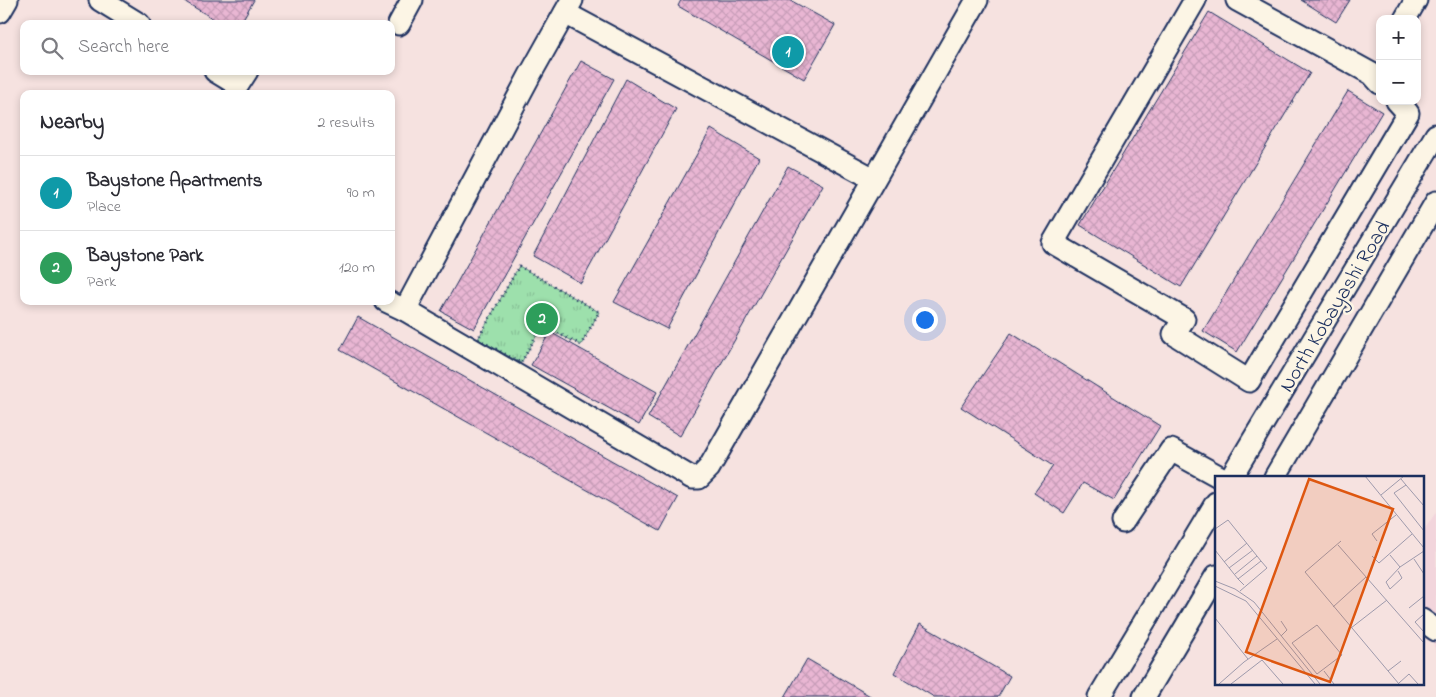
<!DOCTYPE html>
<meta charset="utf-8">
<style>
:root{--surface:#fff;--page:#f2f2f3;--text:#2b2b33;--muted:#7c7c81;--line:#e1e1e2;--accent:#1f6fb2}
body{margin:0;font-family:"Indie Flower",sans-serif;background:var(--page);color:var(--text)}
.controls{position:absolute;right:15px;top:15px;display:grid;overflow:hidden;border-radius:10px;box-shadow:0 2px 8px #0003}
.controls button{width:45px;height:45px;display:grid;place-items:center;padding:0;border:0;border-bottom:1px solid var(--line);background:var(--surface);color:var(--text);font:25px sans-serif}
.you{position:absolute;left:924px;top:319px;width:18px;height:18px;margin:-12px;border:4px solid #fff;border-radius:50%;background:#1a73e8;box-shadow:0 0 0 8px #1a73e833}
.badge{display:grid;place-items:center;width:32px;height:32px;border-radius:50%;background:var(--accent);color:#fff;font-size:16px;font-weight:700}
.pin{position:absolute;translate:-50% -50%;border:2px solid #fff;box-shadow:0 1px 5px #0006}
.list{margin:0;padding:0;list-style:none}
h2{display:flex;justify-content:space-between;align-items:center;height:65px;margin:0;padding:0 20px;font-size:21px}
h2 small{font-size:16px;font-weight:400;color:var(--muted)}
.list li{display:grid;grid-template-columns:32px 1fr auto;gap:15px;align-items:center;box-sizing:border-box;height:75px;padding:0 20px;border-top:1px solid var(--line)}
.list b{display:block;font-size:19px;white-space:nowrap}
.list p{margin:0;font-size:16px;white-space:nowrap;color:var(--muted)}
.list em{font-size:16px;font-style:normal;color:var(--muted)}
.icon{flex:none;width:28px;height:28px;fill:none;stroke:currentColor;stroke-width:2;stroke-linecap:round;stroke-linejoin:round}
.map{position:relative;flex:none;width:1436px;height:697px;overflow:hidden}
.search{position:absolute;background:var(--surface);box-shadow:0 2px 8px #0003;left:20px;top:20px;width:375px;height:55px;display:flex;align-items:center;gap:12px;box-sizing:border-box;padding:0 18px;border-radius:10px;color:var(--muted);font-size:19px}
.panel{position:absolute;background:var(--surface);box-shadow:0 2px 8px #0003;left:20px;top:90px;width:375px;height:215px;border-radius:10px}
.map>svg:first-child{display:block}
.built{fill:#f2d5dc}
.park{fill:url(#park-tufts);stroke:#5c8885}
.building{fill:url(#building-cross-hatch);stroke:#1b2f5e}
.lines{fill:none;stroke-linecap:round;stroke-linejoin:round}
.minor-casing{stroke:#1b2f5e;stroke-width:25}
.path{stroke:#1b2f5e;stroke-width:3;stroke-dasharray:1 4;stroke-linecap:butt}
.minor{stroke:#fcf5e5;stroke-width:21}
.labels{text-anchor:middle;stroke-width:5;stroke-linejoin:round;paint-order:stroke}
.street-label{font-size:21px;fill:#1b2f5e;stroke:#fcf5e5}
.inset-road{fill:none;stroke:#9e9aac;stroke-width:1}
.view{fill:#de5710;fill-opacity:0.15;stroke:#de5710;stroke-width:2.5}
.inset-edge{fill:none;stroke:#1b2f5e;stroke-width:2.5}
</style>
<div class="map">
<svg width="1436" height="697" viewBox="0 0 1436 697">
<defs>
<pattern id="park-tufts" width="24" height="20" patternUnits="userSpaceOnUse" patternTransform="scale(1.25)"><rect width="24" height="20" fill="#9de0ac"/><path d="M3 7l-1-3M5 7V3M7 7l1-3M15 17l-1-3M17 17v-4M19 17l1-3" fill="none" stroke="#87c096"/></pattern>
<pattern id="building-cross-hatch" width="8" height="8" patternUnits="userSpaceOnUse" patternTransform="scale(1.25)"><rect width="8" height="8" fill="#e9b6d3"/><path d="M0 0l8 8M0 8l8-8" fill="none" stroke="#c79db8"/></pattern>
</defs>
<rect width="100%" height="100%" fill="#f6e2e0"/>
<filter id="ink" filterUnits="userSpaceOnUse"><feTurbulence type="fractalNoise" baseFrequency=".02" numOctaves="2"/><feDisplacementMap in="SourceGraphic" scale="10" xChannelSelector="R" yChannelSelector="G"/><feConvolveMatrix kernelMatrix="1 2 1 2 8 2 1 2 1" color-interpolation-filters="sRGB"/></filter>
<g filter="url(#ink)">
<polygon class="built" points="1436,512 1436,653 1422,602 1422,533"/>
<polygon class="park" points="519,266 599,312 581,345 542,326 521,363 478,339"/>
<g class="building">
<polygon points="182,0 254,0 240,24 222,24"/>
<polygon points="681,0 790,0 835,25 804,79 678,6"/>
<polygon points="1301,0 1350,0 1336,22"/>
<polygon points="1209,12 1310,73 1181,287 1080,225"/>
<polygon points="581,61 614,79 474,329 441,311"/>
<polygon points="626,79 676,109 581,283 533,256"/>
<polygon points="1348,91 1382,112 1237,352 1203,331"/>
<polygon points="711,129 759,158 667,329 614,302"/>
<polygon points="788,166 823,185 680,436 648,417"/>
<polygon points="358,317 678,498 660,531 340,350"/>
<polygon points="550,332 657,392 639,425 531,365"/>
<polygon points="1011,333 1160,426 1114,500 1083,483 1064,513 1034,493 1053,466 961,407"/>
<polygon points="920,624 1010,676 998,697 934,697 894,673"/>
<polygon points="807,659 872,697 785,697"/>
</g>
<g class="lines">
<g class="minor-casing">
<g id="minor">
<polyline points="100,0 139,24"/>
<polyline points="1195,0 1053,243 1184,319 1174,334 1249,381 1408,113 1397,101"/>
<polyline points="1237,0 1372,74 1380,83"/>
<polyline points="0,12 7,0"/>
<polyline points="565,13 874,179"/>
<polyline points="1405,19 1416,0"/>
<polyline points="399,24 412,0"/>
<polyline points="215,71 238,85 247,71"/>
<polyline points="386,301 405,310 692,478 699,478 709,468 977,0"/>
<polyline points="405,310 530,75 572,0"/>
<polyline points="1231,477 1436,135"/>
<polyline points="1275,477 1436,202"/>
<polyline points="1123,522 1171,450 1220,477"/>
<polyline points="1422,620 1436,630"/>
<polyline points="1099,697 1216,503"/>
<polyline points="1144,697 1216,576"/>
</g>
</g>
<polygon class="path" points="519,266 599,312 581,345 542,325 521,363 478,339"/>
<use href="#minor" class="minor"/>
</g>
</g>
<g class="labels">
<g class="street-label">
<text transform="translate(1334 306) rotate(-59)" y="7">North Kobayashi Road</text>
</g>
</g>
<g transform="translate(1215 476)">
<rect width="209" height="209" fill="#f6e2e0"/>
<path class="inset-road" d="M 150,0 L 209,72M 186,3 L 191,9 L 179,17 L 209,55M 191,9 L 209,30M 166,19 L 189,0M 0,53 L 13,44 L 46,85M 126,65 L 90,96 L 184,208M 162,65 L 157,58 L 181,39M 123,69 L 209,167M 0,74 L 23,103M 175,79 L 185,91 L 209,75M 157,80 L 164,87 L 197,58M 199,83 L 209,98M 9,86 L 32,67M 14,92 L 38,74M 183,95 L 187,102 L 175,113 L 171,106 L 185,91M 20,98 L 42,80M 0,105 L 20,113 L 39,126 L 105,208M 0,110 L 31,125 L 100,208M 25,115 L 52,92 L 46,85 L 23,103 L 29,109M 118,131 L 151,101M 194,132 L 209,120M 209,138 L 200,146 L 209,156M 0,142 L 33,183M 66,145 L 72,154 L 66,160M 102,149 L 127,179 L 102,198 L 77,167 ZM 136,152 L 172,124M 109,195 L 119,208M 173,195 L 186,185M 184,207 L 194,198 L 203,208M 4,208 L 29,186 L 62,163M 16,208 L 47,184 L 68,208"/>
<path class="view" d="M 94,3 L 178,33 L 115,206 L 31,176 Z"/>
<rect width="209" height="209" class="inset-edge"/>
</g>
</svg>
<div class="controls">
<button>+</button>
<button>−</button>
</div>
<div class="you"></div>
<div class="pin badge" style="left:788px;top:52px;background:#0f9aa8">1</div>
<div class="pin badge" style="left:542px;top:319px;background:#2e9e5b">2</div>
<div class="search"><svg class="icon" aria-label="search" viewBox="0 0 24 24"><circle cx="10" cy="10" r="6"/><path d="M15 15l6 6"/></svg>Search here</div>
<section class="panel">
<h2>Nearby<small>2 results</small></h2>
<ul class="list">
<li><span class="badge" style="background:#0f9aa8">1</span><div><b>Baystone Apartments</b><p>Place</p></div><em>90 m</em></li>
<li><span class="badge" style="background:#2e9e5b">2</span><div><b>Baystone Park</b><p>Park</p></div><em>120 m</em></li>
</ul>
</section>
</div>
